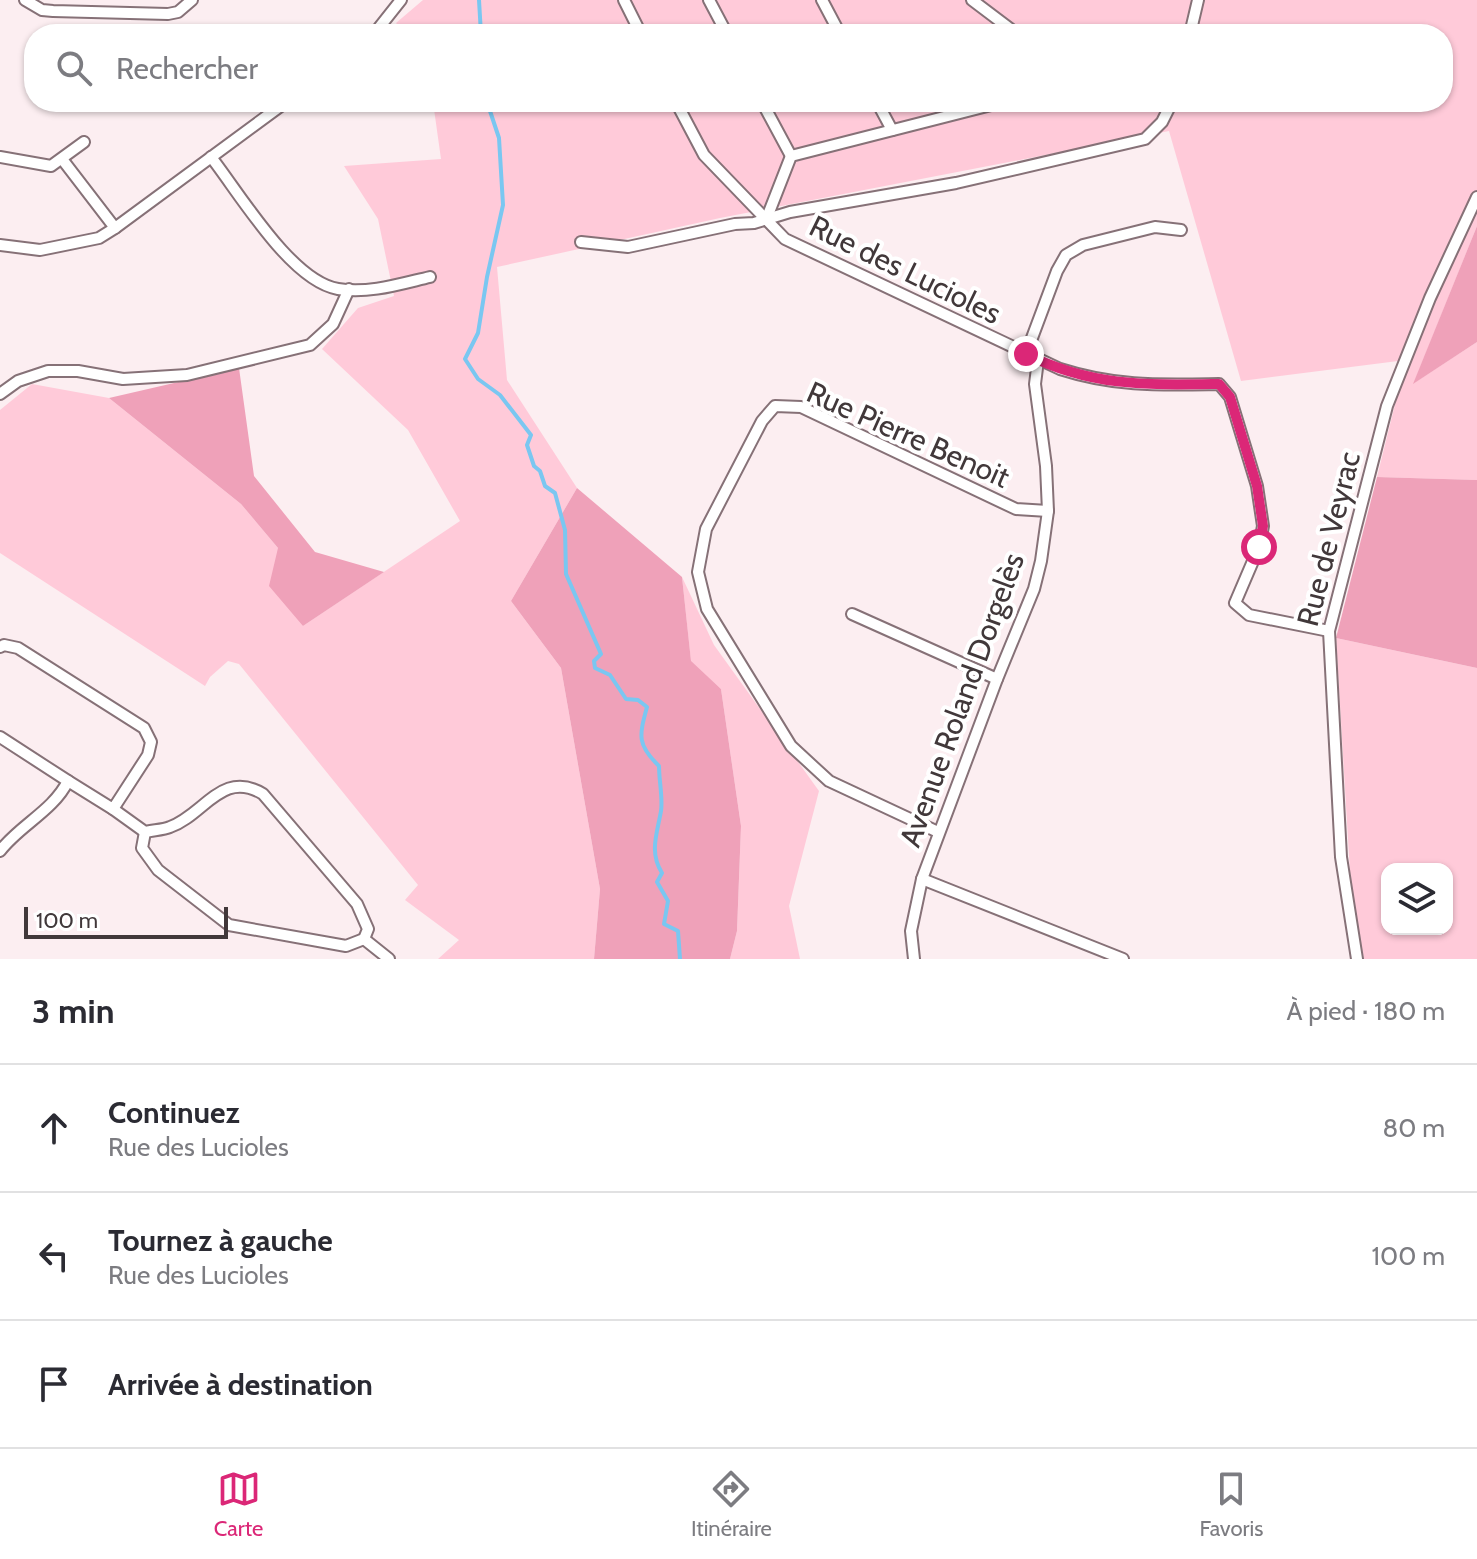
<!DOCTYPE html>
<html lang="fr">
<meta charset="utf-8">
<style>
:root{--surface:#fff;--page:#f2f2f3;--text:#2b2b33;--muted:#7c7c81;--line:#e1e1e2;--accent:#db2777}
body{margin:0;font-family:Cabin,sans-serif;background:var(--page);color:var(--text)}
.controls{position:absolute;right:24px;bottom:24px;display:grid;overflow:hidden;border-radius:16px;box-shadow:0 2px 6px #0004}
.controls button{width:72px;height:72px;display:grid;place-items:center;padding:0;border:0;border-bottom:2px solid var(--line);background:var(--surface);color:var(--text);font:40px sans-serif}
.scale{position:absolute;left:24px;bottom:20px;width:204px;box-sizing:border-box;padding-left:8px;border:4px solid #41383a;border-top:0;font-size:22px;line-height:28px;white-space:nowrap;color:#41383a;-webkit-text-stroke:6px #fff;paint-order:stroke}
.stop{position:absolute;width:24px;height:24px;margin:-18px;border:6px solid #db2777;border-radius:50%;background:#fff}
.stop.end{background:#db2777;border-color:#fff;box-shadow:0 2px 8px #0008}
.list{margin:0;padding:0;list-style:none}
h2{display:flex;justify-content:space-between;align-items:center;height:104px;margin:0;padding:0 32px;font-size:34px}
h2 small{font-size:26px;font-weight:400;color:var(--muted)}
.list li{display:grid;grid-template-columns:52px 1fr auto;gap:24px;align-items:center;box-sizing:border-box;height:128px;padding:0 32px;border-top:2px solid var(--line)}
.list b{display:block;font-size:30px;white-space:nowrap}
.list p{margin:0;font-size:26px;white-space:nowrap;color:var(--muted)}
.list em{font-size:26px;font-style:normal;color:var(--muted)}
.icon{flex:none;width:44px;height:44px;fill:none;stroke:currentColor;stroke-width:2;stroke-linecap:round;stroke-linejoin:round}
.map{position:relative;flex:none;width:1477px;height:959px;overflow:hidden}
.search{position:absolute;background:var(--surface);box-shadow:0 2px 6px #0004;left:24px;right:24px;top:24px;height:88px;display:flex;align-items:center;gap:20px;box-sizing:border-box;padding:0 28px;border-radius:32px;color:var(--muted);font-size:30px}
.sheet{height:488px;background:var(--surface)}
nav{display:flex;justify-content:space-around;align-items:center;box-sizing:border-box;height:112px;border-top:2px solid var(--line);background:var(--surface);font-size:22px;color:var(--muted)}
nav a{display:grid;justify-items:center;gap:4px}
nav .on{color:var(--accent)}
.map>svg:first-child{display:block}
.green{fill:#ffcad9;fill-rule:evenodd}
.forest{fill:#efa1b9}
.lines{fill:none;stroke-linecap:round;stroke-linejoin:round}
.stream{stroke:#7ac7f1;stroke-width:4}
.minor-casing{stroke:#867177;stroke-width:14}
.minor{stroke:#fff;stroke-width:10}
.route{stroke:#db2777;stroke-width:10}
.labels{text-anchor:middle;stroke-width:8;stroke-linejoin:round;paint-order:stroke}
.street-label{font-size:30px;fill:#41383a;stroke:#fff}
</style>
<div class="map">
<svg width="1477" height="959" viewBox="0 0 1477 959">
<rect width="100%" height="100%" fill="#fceef1"/>
<g class="green">
<polygon points="423,0 1477,0 1477,226 1414,383 1477,342 1477,480 1377,477 1406,360 1241,381 1169,131 720,218 497,267 507,380 577,488 511,601 561,668 600,889 594,959 438,959 459,940 405,900 418,885 239,664 228,661 210,677 205,686 0,553 0,410 32,384 109,398 241,504 278,548 303,626 460,521 408,430 322,349 358,308 394,296 378,219 344,166 441,159 433,102 1443,102 1443,34 406,34 396,23"/>
<polygon points="682,577 714,645 819,791 789,906 800,959 730,959 737,931 741,826 721,689 691,662"/>
<path d="M 1336,638 L 1477,668 L 1477,959 L 1364,959 L 1352,906 ZM 1387,869 L 1447,869 L 1447,929 L 1387,929 Z"/>
</g>
<g class="forest">
<polygon points="1477,226 1477,342 1413,384"/>
<polygon points="239,368 254,476 315,552 384,572 303,626 269,586 278,548 241,504 109,398"/>
<polygon points="1377,477 1477,480 1477,668 1336,638"/>
<polygon points="577,488 682,577 691,661 721,689 741,826 737,931 730,959 594,959 600,889 561,668 511,601"/>
</g>
<g class="lines">
<g class="stream">
<polyline points="479,0 481,34"/>
<path d="M 487,102 L 499,138 L 503,205 L 487,277 L 478,333 L 465,359 L 478,379 L 500,395 L 531,435 L 527,445 L 534,466 L 540,471 L 545,486 L 555,493 L 565,530 L 566,574 L 601,654 L 594,661 L 595,668 L 610,675 L 626,699 L 638,700 L 647,707 C 639,736 637,745 659,766 C 659,781 663,798 661,811 C 657,834 649,852 662,873 L 657,882 L 668,901 L 664,924 L 678,931 L 680,959"/>
</g>
<g class="minor-casing">
<g id="minor">
<polyline points="25,0 42,10 53,11 168,14 178,12 192,0"/>
<polyline points="624,0 641,34"/>
<polyline points="709,0 727,34"/>
<polyline points="822,0 840,34"/>
<polyline points="972,0 1017,34"/>
<polyline points="374,34 401,0"/>
<polyline points="1190,34 1198,0"/>
<path d="M 676,102 L 704,155 L 785,239 L 1060,369 C 1116,387 1160,385 1219,384 L 1230,397 L 1257,486 L 1263,526 L 1259,547 L 1235,603 L 1249,615 L 1329,631"/>
<polyline points="762,102 791,156"/>
<polyline points="877,102 892,130"/>
<polyline points="0,157 51,166 84,142"/>
<path d="M 211,157 C 240,194 291,281 338,289 C 369,294 400,284 430,277"/>
<polyline points="62,159 115,228"/>
<polyline points="766,220 791,156 1003,102"/>
<polyline points="581,242 628,247 735,224 754,223 790,212 956,183 1145,139 1162,122 1172,102"/>
<polyline points="0,245 40,250 99,238 115,228 286,102"/>
<polyline points="1026,354 1057,271 1066,255 1083,245 1155,227 1181,230"/>
<polyline points="0,394 18,381 48,371 78,371 123,379 187,375 310,345 333,324 349,289"/>
<polyline points="852,614 997,679"/>
<polyline points="0,647 4,645 18,648 144,728 151,742 148,755 113,809 68,781"/>
<path d="M 0,737 L 68,781 C 53,811 20,825 0,851"/>
<path d="M 113,809 L 145,832 C 153,830 163,830 170,827 C 204,815 222,769 263,794 L 357,904 L 368,929 L 364,939"/>
<polyline points="145,832 142,848 158,870 229,925 346,946 364,939"/>
<polyline points="938,832 829,781 791,746 707,609 698,572 706,529 762,421 775,406 801,407 1016,509 1048,511"/>
<polyline points="922,879 1123,959"/>
<polyline points="364,939 389,959"/>
<polyline points="914,959 911,931 922,879 997,679 1034,589 1041,561 1048,511 1046,466 1035,384 1038,360"/>
<polyline points="1357,959 1341,857 1329,631 1387,406 1430,298 1477,197"/>
</g>
</g>
<use href="#minor" class="minor"/>
</g>
<g class="lines">
<path class="route" d="M 1026,354 C 1091,387 1148,385 1219,384 L 1230,397 L 1257,486 L 1263,526 L 1259,547"/>
</g>
<g class="labels">
<g class="street-label">
<text transform="translate(905 270) rotate(26)" y="10">Rue des Lucioles</text>
<text transform="translate(908 435) rotate(24)" y="10">Rue Pierre Benoit</text>
<text transform="translate(1329 539) rotate(-76)" y="10">Rue de Veyrac</text>
<text transform="translate(962 700) rotate(-70)" y="10">Avenue Roland Dorgelès</text>
</g>
</g>
</svg>
<div class="controls">
<button><svg class="icon" aria-label="layers" viewBox="0 0 24 24"><path d="M12 4l9 5-9 5-9-5zM3 14l9 5 9-5"/></svg></button>
</div>
<div class="scale">100 m</div>
<div class="stop" style="left:1259px;top:547px"></div>
<div class="stop end" style="left:1026px;top:354px"></div>
<div class="search"><svg class="icon" aria-label="search" viewBox="0 0 24 24"><circle cx="10" cy="10" r="6"/><path d="M15 15l6 6"/></svg>Rechercher</div>
</div>
<section class="sheet">
<h2>3 min<small>À pied · 180 m</small></h2>
<ul class="list">
<li><svg class="icon" aria-label="ahead" viewBox="0 0 24 24"><path d="M12 20V5M6 11l6-6 6 6"/></svg><div><b>Continuez</b><p>Rue des Lucioles</p></div><em>80 m</em></li>
<li><svg class="icon" aria-label="left" viewBox="0 0 24 24"><path d="M17 20v-9H6M10 6l-5 5 5 5"/></svg><div><b>Tournez à gauche</b><p>Rue des Lucioles</p></div><em>100 m</em></li>
<li><svg class="icon" aria-label="arrive" viewBox="0 0 24 24"><path d="M6 21V4h12l-3 4 3 4H6"/></svg><div><b>Arrivée à destination</b></div></li>
</ul>
</section>
<nav>
<a class="on"><svg class="icon" aria-label="map" viewBox="0 0 24 24"><path d="M3 6l6-2 6 2 6-2v14l-6 2-6-2-6 2zM9 4v14M15 6v14"/></svg>Carte</a>
<a><svg class="icon" aria-label="directions" viewBox="0 0 24 24"><path d="M12 3l9 9-9 9-9-9zM9 14v-3h6M13 9l2 2-2 2"/></svg>Itinéraire</a>
<a><svg class="icon" aria-label="saved" viewBox="0 0 24 24"><path d="M7 4h10v16l-5-4-5 4z"/></svg>Favoris</a>
</nav>
